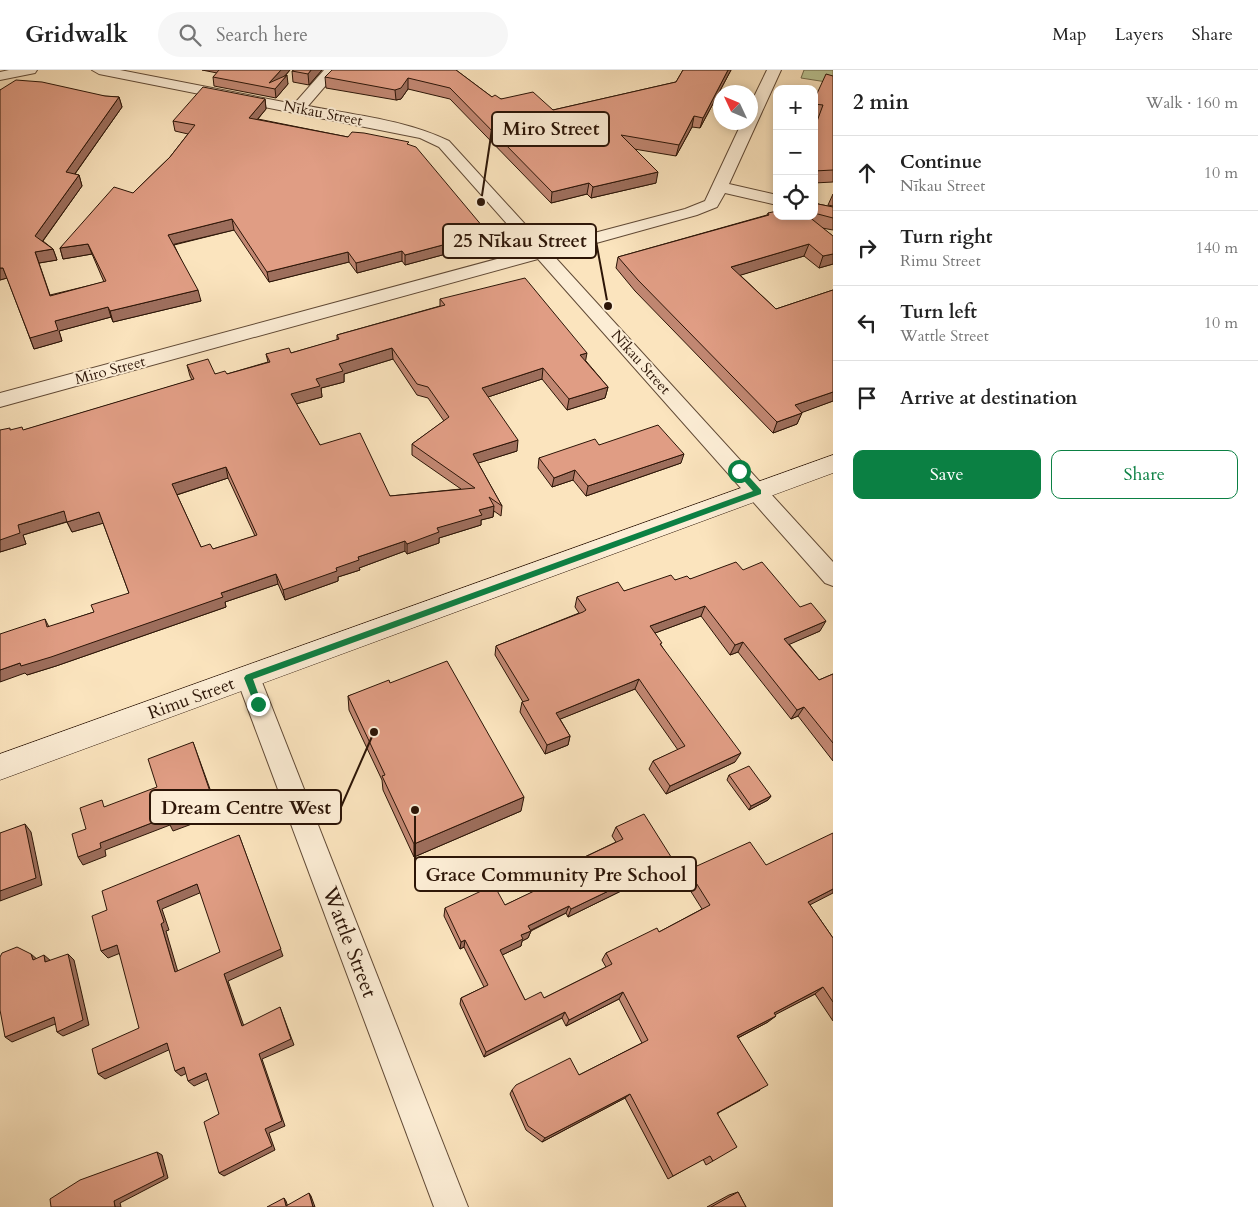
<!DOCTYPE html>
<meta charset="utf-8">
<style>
:root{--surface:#fff;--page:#f6f6f6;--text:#222;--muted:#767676;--line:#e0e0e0;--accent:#0b8043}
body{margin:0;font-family:Cardo,serif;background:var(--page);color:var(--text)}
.controls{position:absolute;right:15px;top:15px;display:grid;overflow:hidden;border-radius:10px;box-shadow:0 2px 8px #0003}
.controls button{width:45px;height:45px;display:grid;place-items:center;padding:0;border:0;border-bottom:1px solid var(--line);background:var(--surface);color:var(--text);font:25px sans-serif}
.compass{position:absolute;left:713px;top:15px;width:45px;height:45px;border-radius:50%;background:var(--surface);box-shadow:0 2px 8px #0003;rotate:314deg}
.stop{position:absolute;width:15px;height:15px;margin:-11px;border:4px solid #0b8043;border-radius:50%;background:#fff}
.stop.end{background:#0b8043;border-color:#fff;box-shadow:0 1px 5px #0008}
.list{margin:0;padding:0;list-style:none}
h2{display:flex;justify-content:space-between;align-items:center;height:65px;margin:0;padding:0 20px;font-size:21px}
h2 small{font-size:16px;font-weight:400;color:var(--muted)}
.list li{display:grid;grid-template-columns:32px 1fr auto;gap:15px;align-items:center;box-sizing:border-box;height:75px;padding:0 20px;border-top:1px solid var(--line)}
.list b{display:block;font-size:19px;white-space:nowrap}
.list p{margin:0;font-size:16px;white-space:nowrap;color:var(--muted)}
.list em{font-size:16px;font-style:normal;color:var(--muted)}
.actions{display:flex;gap:10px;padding:15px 20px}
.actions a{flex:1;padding:11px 0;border:1px solid var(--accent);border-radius:10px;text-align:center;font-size:18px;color:var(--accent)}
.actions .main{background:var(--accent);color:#fff}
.icon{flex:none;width:28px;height:28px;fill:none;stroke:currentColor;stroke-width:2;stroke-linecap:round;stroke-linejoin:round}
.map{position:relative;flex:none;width:833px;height:1137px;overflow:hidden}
header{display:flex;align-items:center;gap:30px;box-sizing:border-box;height:70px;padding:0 25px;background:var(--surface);border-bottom:1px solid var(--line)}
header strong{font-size:24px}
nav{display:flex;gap:28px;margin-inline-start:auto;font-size:18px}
.search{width:350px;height:45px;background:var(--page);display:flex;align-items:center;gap:12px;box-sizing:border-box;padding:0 18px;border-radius:28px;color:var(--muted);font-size:19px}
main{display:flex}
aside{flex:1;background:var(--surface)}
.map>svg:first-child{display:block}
.green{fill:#bbc594;stroke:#746d4e}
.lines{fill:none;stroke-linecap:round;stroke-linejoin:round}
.street-casing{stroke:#604935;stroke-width:2}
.secondary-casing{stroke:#2c1507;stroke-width:1}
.street{fill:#fcedd5;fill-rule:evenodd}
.secondary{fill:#fcedd5;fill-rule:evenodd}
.wall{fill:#c18772;stroke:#2c1507;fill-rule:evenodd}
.shaded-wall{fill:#9d6e5c;stroke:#2c1507}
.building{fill:#e09d84;stroke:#2c1507;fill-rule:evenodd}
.route{fill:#0b8043}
.labels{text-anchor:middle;stroke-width:4;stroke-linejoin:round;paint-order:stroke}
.far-street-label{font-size:15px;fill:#2c1507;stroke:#fcedd5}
.street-label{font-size:18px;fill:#2c1507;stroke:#fcedd5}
.near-street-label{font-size:21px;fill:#2c1507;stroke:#fcedd5}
.leader{fill:none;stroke:#2c1507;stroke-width:2}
.callout-dot{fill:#2c1507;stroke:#fcedd5;stroke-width:2}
.callout{fill:#fcedd5;stroke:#2c1507;stroke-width:2}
.callout-label{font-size:19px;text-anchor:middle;font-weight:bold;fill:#2c1507}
</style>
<header>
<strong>Gridwalk</strong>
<div class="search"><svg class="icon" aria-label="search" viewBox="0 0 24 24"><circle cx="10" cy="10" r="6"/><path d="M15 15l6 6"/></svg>Search here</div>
<nav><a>Map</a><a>Layers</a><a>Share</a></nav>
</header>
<main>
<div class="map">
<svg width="833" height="1137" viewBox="0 0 833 1137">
<rect width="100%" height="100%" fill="#fbe4be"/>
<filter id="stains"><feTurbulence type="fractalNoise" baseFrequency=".004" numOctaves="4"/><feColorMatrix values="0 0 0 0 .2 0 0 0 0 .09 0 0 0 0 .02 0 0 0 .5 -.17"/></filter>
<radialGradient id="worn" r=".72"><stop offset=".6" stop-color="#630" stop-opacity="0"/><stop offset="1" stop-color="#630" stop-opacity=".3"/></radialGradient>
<polygon class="green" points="804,0 833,0 833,13 801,8"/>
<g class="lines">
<g class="street-casing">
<g id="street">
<polygon points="9,0 37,0 35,3 0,10 0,2"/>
<path d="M 92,0 L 120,0 L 294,34 L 324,0 L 339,0 L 308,36 C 355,45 406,50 449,71 L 545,176 L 685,139 L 705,131 L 742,52 L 750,52 L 750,35 L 767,0 L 781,0 L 729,114 L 777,125 L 777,135 L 725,123 L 717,137 L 697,145 L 553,185 L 833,492 L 833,516 L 825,513 L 538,189 L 0,337 L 0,323 L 530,180 L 439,77 L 420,68 L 99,4 Z"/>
<polygon points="248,597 257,600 260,607 468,1137 434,1137 236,607 239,600"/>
</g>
</g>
<g class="secondary-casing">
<polygon id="secondary" points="833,385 833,403 0,710 0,684"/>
</g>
<use href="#street" class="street"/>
<use href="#secondary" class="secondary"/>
</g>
<g class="wall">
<polygon points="202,0 290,0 285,6 288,14 276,28 214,16 213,7 217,3"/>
<polygon points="294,0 322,0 309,15 293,12 292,1"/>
<polygon points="456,0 492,27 501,29 553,40 676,12 683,0 731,0 700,58 692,57 676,86 634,79 656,113 591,128 587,124 551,133 450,29 408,19 401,29 396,30 326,18 325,7"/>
<polygon points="833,6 833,112 814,113 814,30"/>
<polygon points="0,20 119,27 122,37 75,104 79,105 82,116 43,171 53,179 57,190 39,193 50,225 104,212 92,184 63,189 60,178 133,123 170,87 188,64 175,61 173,51 265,29 266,39 258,49 348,67 409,75 488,163 487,173 405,195 402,191 357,203 349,192 269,212 234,160 174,175 201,231 113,252 111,247 59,261 62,271 34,279 7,208 0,210"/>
<polygon points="833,124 833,136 828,135"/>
<polygon points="814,129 818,134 833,137 833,160 822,158 833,166 833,194 819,198 804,186 740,205 776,239 833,220 833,331 802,342 797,354 773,363 635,221 616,198 618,187 767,145 768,143 777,146 814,146"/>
<path d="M 440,229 L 586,291 L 608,317 L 605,328 L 567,340 L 542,309 L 488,327 L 517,381 L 478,393 L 502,436 L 501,446 L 494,441 L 493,447 L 481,450 L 481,455 L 439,468 L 439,473 L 407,484 L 405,481 L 359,498 L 360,500 L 338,507 L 338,511 L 285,530 L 278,514 L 225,532 L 226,537 L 56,596 L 27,605 L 25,603 L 45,549 L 49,557 L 94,542 L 129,523 L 103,453 L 72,462 L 67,452 L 23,465 L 26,474 L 0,482 L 24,360 L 192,310 L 190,306 L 187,295 L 215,304 L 227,304 L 268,292 L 266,284 L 291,283 L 337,270 L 337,265 L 440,236 ZM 393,289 L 417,325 L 428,328 L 444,351 L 412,374 L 412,385 L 461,419 L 390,426 L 320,375 L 296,334 L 322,327 L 321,318 L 344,312 L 344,304 ZM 228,408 L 255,466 L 213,479 L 201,477 L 177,425 Z"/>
<polygon points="599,375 681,393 586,426 573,410 552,417 538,398 539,388"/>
<polygon points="743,500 820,561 789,574 819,610 833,604 833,691 798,646 791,649 738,582 730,585 701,546 655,563 661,575 735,692 666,724 649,699 653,691 678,680 635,619 560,649 570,666 568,675 545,684 520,642 522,632 523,632 495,585 496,576 579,543 575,537 577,527 624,521 675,510 690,509"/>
<polygon points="390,613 521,741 414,787 383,720 382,710 349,640 348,626"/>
<polygon points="729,705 771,726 768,730 749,740 727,710"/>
<polygon points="616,757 673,790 668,798 568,847 566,843 531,861 528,868 522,871 521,876 502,885 525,930 544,928 606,897 602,890 606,883 659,862 702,839 683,809 688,800 766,795 810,835 833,868 833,951 815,924 775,944 768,952 738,968 760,1020 718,1043 713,1091 706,1095 703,1089 668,1109 625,1028 542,1072 526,1060 510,1024 512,1020 579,1005 642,973 619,929 566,956 562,948 484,987 460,934 461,928 484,917 464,877 460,879 444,846 445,838 505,835 550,814 548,811 551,803 616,772 612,766"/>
<polygon points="738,1122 746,1137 707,1137 729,1125"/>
</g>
<g class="shaded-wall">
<polygon points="281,0 290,0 273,19 269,13"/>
<polygon points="311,0 322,0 309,15 308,4"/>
<polygon points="728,0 731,0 700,58 703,48"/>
<polygon points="287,5 288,14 276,28 275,19"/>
<polygon points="408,8 408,19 401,29 396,30 395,20"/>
<polygon points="119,27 122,37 69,112 66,102"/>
<polygon points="265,29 266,39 250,58 249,48"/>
<polygon points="694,46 692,57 676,86 679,75"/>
<polygon points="658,102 656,113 591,128 593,117"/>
<polygon points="79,105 82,116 39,176 35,166"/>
<polygon points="589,113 587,124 551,133 552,122"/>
<polygon points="232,149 234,160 171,175 168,165"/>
<polygon points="488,163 487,173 405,195 405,185"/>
<polygon points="88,174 92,184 63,189 60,178"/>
<polygon points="809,174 804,186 728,209 731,197"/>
<polygon points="53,179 57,190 39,193 35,182"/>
<polygon points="402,181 402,191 357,203 356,193"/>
<polygon points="348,182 349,192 269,212 267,202"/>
<polygon points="833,184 833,194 819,198 823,186"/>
<polygon points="0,198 3,198 7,208 0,210"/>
<polygon points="198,220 201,231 113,252 110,241"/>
<polygon points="108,237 111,247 59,261 62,271 34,279 30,268 55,251"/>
<polygon points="392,278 393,289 344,304 344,312 321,318 322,327 292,335 291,324 339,294"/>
<polygon points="587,283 585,294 580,285"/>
<polygon points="543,298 542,309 482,329 482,318"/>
<polygon points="608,317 605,328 567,340 569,329"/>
<polygon points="833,322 833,331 790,347 795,335"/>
<polygon points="802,343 797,354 773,363 777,352"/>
<polygon points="518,370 517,381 472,395 473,384"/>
<polygon points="684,384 681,393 586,426 588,416"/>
<polygon points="226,397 228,408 176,425 172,414"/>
<polygon points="575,400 573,410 552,417 554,408"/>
<polygon points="494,436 493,447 481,450 481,455 439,468 439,473 407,484 407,474 437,458 479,440"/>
<polygon points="64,441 69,451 23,465 26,474 0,482 0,470 18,455"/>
<polygon points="99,442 104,453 72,462 67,452"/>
<polygon points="405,471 405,481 359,498 360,500 338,507 338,511 285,530 283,520 358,487"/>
<polygon points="276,504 278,514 225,532 226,537 56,596 27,605 25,603 0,612 0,600"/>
<polygon points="705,536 701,546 647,566 650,556"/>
<polygon points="826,551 820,561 779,579 784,569"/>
<polygon points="743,572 738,582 730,585 735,575"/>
<polygon points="639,609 635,619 553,652 556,643"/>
<polygon points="804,637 798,646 791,649 797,640"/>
<polygon points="570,666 568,675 545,684 547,675"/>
<polygon points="193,672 219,744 173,761 170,755 105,780 106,786 83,795 78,787 100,773 167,747"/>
<polygon points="741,683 735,692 666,724 670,716"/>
<polygon points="771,726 768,730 749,740 751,736"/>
<polygon points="524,727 521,741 414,787 414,774"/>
<polygon points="25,754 31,762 42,815 0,831 0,821"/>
<polygon points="239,765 283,886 228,911 246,962 242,956 224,904"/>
<polygon points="673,790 668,798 568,847 571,839"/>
<polygon points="197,814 202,822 162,839 169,860 166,861 180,909 175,902 161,854 157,831"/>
<polygon points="833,819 833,823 800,840 808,832"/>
<polygon points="569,836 566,843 525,863 528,856"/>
<polygon points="531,861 528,868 522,871 521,876 498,887 500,880 521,865"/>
<polygon points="465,870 464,877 460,879 461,872"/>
<polygon points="117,875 123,882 108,888 101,881"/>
<polygon points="31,884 38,890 33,890"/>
<polygon points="68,884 74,890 89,955 63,966 57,962"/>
<polygon points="44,885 51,891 45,892"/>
<polygon points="823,917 815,924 767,949 774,943"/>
<polygon points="623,922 619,929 566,956 569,950"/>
<polygon points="280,937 294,975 262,989 285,1056 269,1063 275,1080 224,1106 219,1103 265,1059 259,984"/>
<polygon points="565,942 562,948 484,987 486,982"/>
<polygon points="776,946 768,952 730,972 737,966"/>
<polygon points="54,947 60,952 12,972 5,967"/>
<polygon points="167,973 173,978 105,1009 98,1004"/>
<polygon points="184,997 189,1002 181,1006 175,1001"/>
<polygon points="206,1003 211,1008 194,1016 188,1011"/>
<polygon points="630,1024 625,1028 542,1072 545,1068"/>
<polygon points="157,1082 162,1085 168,1108 120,1133 121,1137 115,1137 114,1131"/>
<polygon points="309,1123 311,1126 315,1137 313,1137"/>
<polygon points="284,1128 286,1131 288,1137 286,1136"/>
</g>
<g class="building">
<polygon points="219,0 281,0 269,13 287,5 275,19 213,7"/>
<polygon points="294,0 311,0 308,4 292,1"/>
<polygon points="332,0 456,0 492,27 495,25 501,29 533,22 553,40 676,12 683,0 728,0 703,48 694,46 679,75 621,65 658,102 593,117 589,113 552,122 450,18 408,8 401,18 395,20 325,7"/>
<polygon points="826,4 833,6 833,100 814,101 814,41 817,42 816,54 823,35 814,34 814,30"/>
<polygon points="16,10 42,12 105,26 119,27 66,102 79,105 35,166 53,179 35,182 50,226 106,211 88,174 60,178 114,117 133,123 170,87 195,55 173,51 203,17 265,29 249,48 348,67 352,62 364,63 409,72 407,74 416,77 488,163 405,185 402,181 356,193 348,182 267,202 232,149 168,165 198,220 110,241 108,237 55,251 58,260 30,268 3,198 0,198 0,20"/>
<polygon points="814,129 816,129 818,134 833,137 833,148 814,143"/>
<polygon points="777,141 777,146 808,146 833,166 833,184 823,186 809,174 731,197 776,239 833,220 833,322 795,335 802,343 777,352 638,210 618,187 769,145 768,143"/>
<path d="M 525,208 L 587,283 L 580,285 L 608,317 L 569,329 L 543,298 L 482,318 L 518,370 L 473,384 L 502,436 L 489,427 L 494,436 L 479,440 L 482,445 L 437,458 L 439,462 L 407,474 L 405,471 L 358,487 L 359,490 L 336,498 L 337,501 L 283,520 L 276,504 L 221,523 L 223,527 L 51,587 L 21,596 L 20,593 L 0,600 L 0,564 L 45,549 L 47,557 L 94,542 L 91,535 L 129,523 L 99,442 L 67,452 L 64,441 L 18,455 L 20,463 L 0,470 L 0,360 L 10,358 L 10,360 L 22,357 L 23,360 L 194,309 L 187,295 L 208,289 L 215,304 L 225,301 L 227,304 L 270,292 L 266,284 L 289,278 L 291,283 L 339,269 L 337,265 L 445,235 L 440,229 ZM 392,278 L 417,314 L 428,317 L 449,347 L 412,374 L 475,418 L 390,426 L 360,363 L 320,375 L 291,324 L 320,316 L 316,309 L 343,301 L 339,294 ZM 226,397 L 257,465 L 213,479 L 210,474 L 201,477 L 172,414 Z"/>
<polygon points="658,355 684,384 588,416 575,400 554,408 539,388 595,369 599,375"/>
<polygon points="736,492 743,500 762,492 800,537 811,533 826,551 784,569 819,610 833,604 833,673 804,637 797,640 743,572 735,575 705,536 650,556 662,573 660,574 741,683 670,716 653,691 685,676 639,609 556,643 570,666 547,675 522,632 529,630 496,576 583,542 586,540 577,527 618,512 624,521 671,505 675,510 687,506 690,509"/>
<polygon points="447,591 524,727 414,774 382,706 385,705 348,626 389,610 390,613"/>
<polygon points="193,672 215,736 169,753 167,747 100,773 101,778 78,787 72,764 86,759 80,738 102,730 104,737 157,717 148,689"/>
<polygon points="749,696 771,726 751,736 729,705"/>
<polygon points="644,744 673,790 571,839 569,836 528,856 531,861 521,865 523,869 500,880 525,930 541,922 544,928 612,894 606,883 657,858 659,862 710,835 688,800 750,772 766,795 833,763 833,819 808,832 833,868 833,932 823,917 774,943 776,946 737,966 768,1015 717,1043 737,1077 713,1091 710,1086 673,1106 630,1024 545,1068 528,1056 512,1020 516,1015 570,988 579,1005 648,970 623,922 569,950 565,942 486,982 461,928 488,915 465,870 461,872 445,838 494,815 505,835 555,811 551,803 623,769 616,757"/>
<polygon points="25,754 36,808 0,821 0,763"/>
<path d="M 239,765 L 281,879 L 224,904 L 242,956 L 280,937 L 291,969 L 259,984 L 282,1051 L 265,1059 L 272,1076 L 219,1103 L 204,1052 L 219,1044 L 206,1003 L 188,1011 L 184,997 L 175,1001 L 167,973 L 98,1004 L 92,979 L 139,958 L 117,875 L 101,881 L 92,846 L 107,840 L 102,821 ZM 197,814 L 220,882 L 175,902 L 161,854 L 164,852 L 157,831 Z"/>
<polygon points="17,877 31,884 33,890 44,885 45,892 68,884 83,950 57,962 54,947 5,967 0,940 0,887 2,883"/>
<polygon points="157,1082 164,1106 114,1131 115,1137 51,1137 50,1129 80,1110"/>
<polygon points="738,1122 746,1137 711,1137"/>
<polygon points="309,1123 313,1137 267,1137 284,1128 286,1136"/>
</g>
<polygon class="route" points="737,399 742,399 761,420 761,424 253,609 262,634 261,636 255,636 244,608 246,605 753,421 737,403"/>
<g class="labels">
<g class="far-street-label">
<text transform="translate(323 43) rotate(11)" y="5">Nīkau Street</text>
<text transform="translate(641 292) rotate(48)" y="5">Nīkau Street</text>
<text transform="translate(110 300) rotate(-15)" y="5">Miro Street</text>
</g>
<g class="street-label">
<text transform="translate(191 628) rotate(-20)" y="6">Rimu Street</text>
</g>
<g class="near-street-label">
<text transform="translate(350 872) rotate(69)" y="7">Wattle Street</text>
</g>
</g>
<path class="leader" d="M481 132L492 59M608 236L596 171M374 662L341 737M415 740L415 804"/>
<g class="callout-dot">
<circle cx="481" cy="132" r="5"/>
<circle cx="608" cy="236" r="5"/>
<circle cx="374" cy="662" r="5"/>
<circle cx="415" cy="740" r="5"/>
</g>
<g class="callout">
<rect x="492" y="42" width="117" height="34" rx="5"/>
<rect x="443" y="154" width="153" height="34" rx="5"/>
<rect x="150" y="720" width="191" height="34" rx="5"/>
<rect x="415" y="787" width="281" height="34" rx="5"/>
</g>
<g class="callout-label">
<text x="551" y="65">Miro Street</text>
<text x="520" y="177">25 Nīkau Street</text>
<text x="246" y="744">Dream Centre West</text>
<text x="556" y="811">Grace Community Pre School</text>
</g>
<rect width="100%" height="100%" filter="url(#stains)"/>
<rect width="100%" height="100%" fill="url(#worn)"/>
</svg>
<div class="controls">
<button>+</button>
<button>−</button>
<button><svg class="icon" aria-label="locate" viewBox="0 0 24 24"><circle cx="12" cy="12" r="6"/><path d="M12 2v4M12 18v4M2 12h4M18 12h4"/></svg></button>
</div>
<svg class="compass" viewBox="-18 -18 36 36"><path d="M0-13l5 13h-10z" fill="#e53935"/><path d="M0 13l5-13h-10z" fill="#767676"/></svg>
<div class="stop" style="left:739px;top:401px"></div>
<div class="stop end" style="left:258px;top:634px"></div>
</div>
<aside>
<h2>2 min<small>Walk · 160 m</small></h2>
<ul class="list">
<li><svg class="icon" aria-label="ahead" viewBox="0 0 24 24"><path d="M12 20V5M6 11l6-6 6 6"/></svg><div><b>Continue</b><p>Nīkau Street</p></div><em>10 m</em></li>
<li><svg class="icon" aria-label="right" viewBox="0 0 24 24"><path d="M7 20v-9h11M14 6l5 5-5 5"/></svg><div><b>Turn right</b><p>Rimu Street</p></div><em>140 m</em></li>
<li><svg class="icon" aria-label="left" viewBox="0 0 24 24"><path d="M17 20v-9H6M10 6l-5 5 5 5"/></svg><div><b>Turn left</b><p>Wattle Street</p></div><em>10 m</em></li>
<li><svg class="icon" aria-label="arrive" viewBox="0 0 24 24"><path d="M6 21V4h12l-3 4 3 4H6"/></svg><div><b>Arrive at destination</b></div></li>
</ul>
<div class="actions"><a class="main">Save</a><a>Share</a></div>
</aside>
</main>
